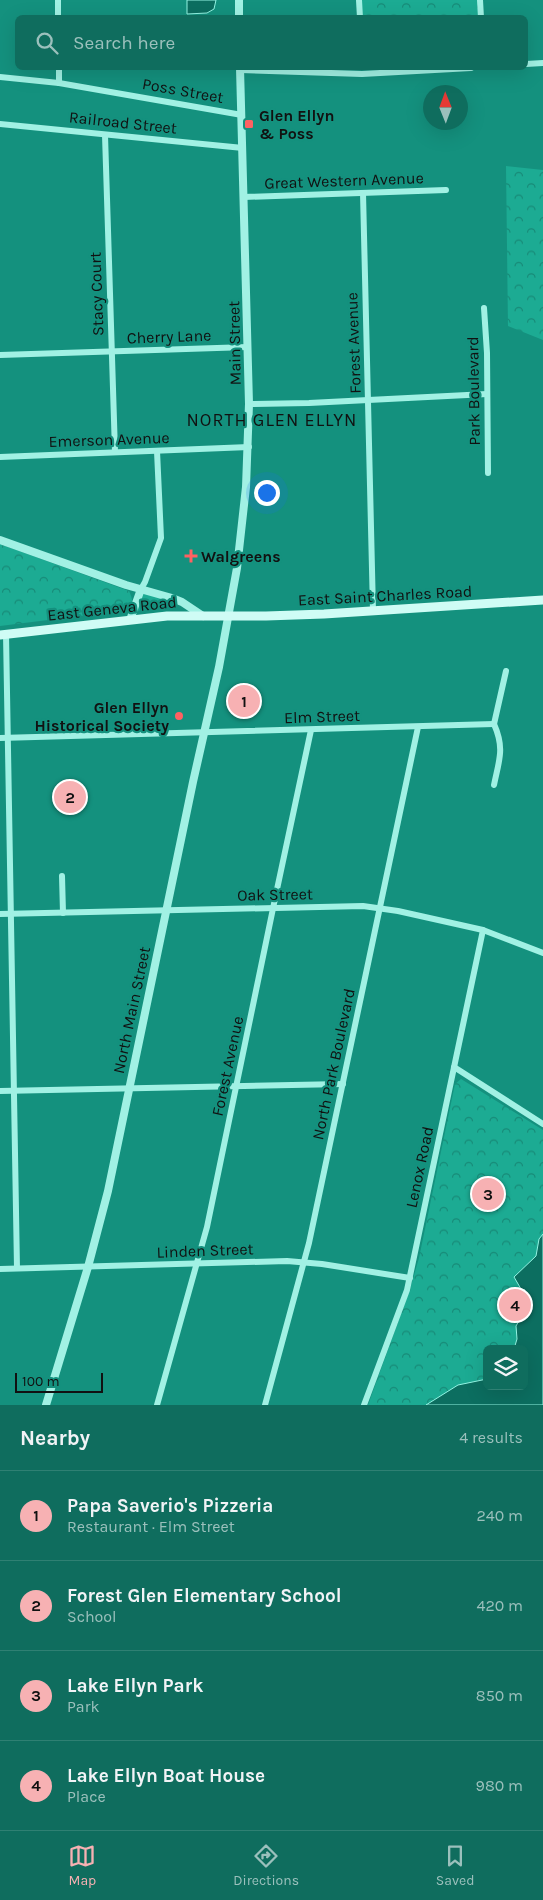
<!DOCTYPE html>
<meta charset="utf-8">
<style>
:root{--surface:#0f6d5e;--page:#1d7567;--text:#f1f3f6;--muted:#9bc0bc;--line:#2f8073;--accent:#f7b1b3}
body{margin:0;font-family:Karla,sans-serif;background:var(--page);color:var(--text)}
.controls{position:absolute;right:15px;bottom:15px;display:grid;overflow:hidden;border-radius:8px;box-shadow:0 5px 20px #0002}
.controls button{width:45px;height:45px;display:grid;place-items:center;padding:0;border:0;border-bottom:1px solid var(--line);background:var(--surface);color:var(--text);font:25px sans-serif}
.compass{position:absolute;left:423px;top:85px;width:45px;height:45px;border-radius:50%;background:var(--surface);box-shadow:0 5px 20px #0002;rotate:359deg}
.scale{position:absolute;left:15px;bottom:12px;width:88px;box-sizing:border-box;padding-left:5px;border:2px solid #111;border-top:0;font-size:14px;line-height:18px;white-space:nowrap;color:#111;-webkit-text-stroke:4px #14917e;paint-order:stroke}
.you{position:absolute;left:266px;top:492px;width:18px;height:18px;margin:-12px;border:4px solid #fff;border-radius:50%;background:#1a73e8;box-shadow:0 0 0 8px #1a73e833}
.badge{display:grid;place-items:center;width:32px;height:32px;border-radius:50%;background:var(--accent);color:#111;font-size:16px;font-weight:700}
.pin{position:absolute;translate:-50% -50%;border:2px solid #fff;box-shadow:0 1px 5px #0006}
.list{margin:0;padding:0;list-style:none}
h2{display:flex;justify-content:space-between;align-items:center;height:65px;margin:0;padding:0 20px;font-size:21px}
h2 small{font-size:16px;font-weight:400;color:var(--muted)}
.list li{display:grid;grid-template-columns:32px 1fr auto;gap:15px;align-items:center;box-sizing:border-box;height:90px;padding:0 20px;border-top:1px solid var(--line)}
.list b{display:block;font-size:19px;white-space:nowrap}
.list p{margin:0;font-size:16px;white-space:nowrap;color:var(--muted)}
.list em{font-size:16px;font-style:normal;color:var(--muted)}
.icon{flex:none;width:28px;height:28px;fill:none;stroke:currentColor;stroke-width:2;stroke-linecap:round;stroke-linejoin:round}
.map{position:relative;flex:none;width:543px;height:1405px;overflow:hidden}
.search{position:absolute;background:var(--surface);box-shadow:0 5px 20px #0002;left:15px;right:15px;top:15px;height:55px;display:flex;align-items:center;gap:12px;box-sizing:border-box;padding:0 18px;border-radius:8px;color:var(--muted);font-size:19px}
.sheet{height:425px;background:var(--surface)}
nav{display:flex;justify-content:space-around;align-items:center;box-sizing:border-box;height:70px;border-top:1px solid var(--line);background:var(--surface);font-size:14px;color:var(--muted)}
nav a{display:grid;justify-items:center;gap:2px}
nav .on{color:var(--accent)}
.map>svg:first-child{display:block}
.grass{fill:#1cab93}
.park{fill:url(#park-crowns);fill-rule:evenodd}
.water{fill:#0c6e60;stroke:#93f4e3}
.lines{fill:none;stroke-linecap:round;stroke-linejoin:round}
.minor{stroke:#a1f1e4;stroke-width:6}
.tertiary{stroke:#a1f1e4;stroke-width:8}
.secondary{stroke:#cffcf5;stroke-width:9}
.poi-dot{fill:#ff6162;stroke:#14917e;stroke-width:2}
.labels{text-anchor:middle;stroke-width:4.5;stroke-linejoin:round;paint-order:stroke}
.street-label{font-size:16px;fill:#111;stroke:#14917e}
.poi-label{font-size:16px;font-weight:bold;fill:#111;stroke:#14917e;text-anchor:start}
.neighbourhood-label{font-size:18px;letter-spacing:1px;fill:#111;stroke:#14917e}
</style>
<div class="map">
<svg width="543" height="1405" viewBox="0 0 543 1405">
<defs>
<pattern id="park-crowns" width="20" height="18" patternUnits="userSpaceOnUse" patternTransform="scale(1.25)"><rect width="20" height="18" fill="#1cab93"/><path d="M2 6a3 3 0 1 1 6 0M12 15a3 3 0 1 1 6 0" fill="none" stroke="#178a77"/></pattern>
</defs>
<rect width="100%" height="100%" fill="#14917e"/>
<polygon class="grass" points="144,592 179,605 136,611"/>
<g class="park">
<polygon points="362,0 478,0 479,17 362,17"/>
<polygon points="506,166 543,170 543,340 508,326"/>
<path d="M 0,544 L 129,591 C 132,598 135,605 128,610 L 0,626 Z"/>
<path d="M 461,1079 L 543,1130 L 543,1405 L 368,1405 L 410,1289 L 419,1258 L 455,1084 ZM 487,1349 L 524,1349 L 524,1386 L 487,1386 Z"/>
</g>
<g class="water">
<polygon points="187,0 216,0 214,9 207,13 187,14"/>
<polygon points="543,1234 543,1405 426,1405 458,1385 487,1379 487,1386 524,1386 524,1349 514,1349 517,1339 516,1326 519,1321 518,1313 522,1314 525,1311 527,1297 524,1292 525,1290 521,1289 514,1277 536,1256 539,1239"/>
</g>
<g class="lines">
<g class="minor">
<polyline points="58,0 58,18"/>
<polyline points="359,0 360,18"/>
<polyline points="480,0 481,18"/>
<polyline points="526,64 543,63"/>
<polyline points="59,68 59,83"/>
<polyline points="240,70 362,74 471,68"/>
<polyline points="0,77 59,83 242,115"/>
<polyline points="0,124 243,148"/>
<polyline points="105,135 115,452"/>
<polyline points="363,193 373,611"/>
<polyline points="244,197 446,190"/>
<polyline points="484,308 487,353 488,473"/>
<polyline points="0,355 248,347"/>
<polyline points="249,404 309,403 487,394"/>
<polyline points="0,457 249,447"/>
<polyline points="141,589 145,582 161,538 157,451"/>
<polyline points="6,634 17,1268"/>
<polyline points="494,724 506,671"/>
<polyline points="0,738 494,724"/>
<path d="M 494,785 C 499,760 505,749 494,724"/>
<polyline points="62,876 63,913"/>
<polyline points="0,914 363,906 398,911 483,930 543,953"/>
<polyline points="454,1067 543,1124"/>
<polyline points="0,1091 343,1084"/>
<polyline points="0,1269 287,1261 322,1264 410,1278"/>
<polyline points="157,1405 207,1227 276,894 311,730"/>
<polyline points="265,1405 309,1243 418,727"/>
<polyline points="364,1405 407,1290 483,930"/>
</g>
<g class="tertiary">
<polyline points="239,0 239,18"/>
<polyline points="0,540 126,585 172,598 182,602 203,616"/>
<polyline points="130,620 141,589"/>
<polyline points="46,1405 88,1267 108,1191 193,782 219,667 237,568 246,487 249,404 240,68"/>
</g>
<polyline class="secondary" points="0,635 167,616 266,616 324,614 543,600"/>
</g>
<g class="poi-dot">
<rect x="244" y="119" width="10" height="10" rx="2.5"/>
<path d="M188.5 548.5h5v5h5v5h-5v5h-5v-5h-5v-5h5z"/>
<circle cx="179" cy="716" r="5"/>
</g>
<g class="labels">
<g class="street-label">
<text transform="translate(183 90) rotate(10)" y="6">Poss Street</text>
<text transform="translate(123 122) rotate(6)" y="6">Railroad Street</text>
<text transform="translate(344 180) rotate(-2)" y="6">Great Western Avenue</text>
<text transform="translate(96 294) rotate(-92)" y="6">Stacy Court</text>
<text transform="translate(169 336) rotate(-2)" y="6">Cherry Lane</text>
<text transform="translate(234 343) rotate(-91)" y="6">Main Street</text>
<text transform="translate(353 343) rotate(-92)" y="6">Forest Avenue</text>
<text transform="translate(473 391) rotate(-91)" y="6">Park Boulevard</text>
<text transform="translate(109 439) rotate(-2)" y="6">Emerson Avenue</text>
<text transform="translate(385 595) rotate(-3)" y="6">East Saint Charles Road</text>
<text transform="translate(112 608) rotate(-6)" y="6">East Geneva Road</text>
<text transform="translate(322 716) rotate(-2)" y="6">Elm Street</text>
<text transform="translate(275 894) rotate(-1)" y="6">Oak Street</text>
<text transform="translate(131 1010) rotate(-78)" y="6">North Main Street</text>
<text transform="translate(333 1064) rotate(-78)" y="6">North Park Boulevard</text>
<text transform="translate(227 1066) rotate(-78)" y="6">Forest Avenue</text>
<text transform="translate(419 1167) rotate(-78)" y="6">Lenox Road</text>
<text transform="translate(205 1250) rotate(-2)" y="6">Linden Street</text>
</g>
<g class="poi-label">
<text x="259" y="121">Glen Ellyn<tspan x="259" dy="18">&amp; Poss</tspan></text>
<text x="201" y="562">Walgreens</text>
<text x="169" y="713" text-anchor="end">Glen Ellyn<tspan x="169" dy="18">Historical Society</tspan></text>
</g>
<g class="neighbourhood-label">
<text x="272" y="426">NORTH GLEN ELLYN</text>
</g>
</g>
</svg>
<div class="controls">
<button><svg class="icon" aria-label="layers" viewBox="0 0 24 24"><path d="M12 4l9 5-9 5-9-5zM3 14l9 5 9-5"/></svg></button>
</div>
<svg class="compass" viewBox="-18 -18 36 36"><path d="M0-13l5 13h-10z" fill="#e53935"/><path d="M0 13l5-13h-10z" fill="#9bc0bc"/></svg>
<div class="scale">100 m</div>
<div class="you"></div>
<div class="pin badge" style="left:244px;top:701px">1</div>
<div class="pin badge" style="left:70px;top:797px">2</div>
<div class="pin badge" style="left:488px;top:1194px">3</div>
<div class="pin badge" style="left:515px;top:1305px">4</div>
<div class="search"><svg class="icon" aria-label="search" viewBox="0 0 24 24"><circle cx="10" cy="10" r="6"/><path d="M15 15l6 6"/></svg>Search here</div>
</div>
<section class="sheet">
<h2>Nearby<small>4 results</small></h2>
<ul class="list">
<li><span class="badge">1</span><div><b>Papa Saverio's Pizzeria</b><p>Restaurant · Elm Street</p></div><em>240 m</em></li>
<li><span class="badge">2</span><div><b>Forest Glen Elementary School</b><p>School</p></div><em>420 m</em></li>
<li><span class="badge">3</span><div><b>Lake Ellyn Park</b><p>Park</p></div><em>850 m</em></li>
<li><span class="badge">4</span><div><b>Lake Ellyn Boat House</b><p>Place</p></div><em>980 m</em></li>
</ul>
</section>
<nav>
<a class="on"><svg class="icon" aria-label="map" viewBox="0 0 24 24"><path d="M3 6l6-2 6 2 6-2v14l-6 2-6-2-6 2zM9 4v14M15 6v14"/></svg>Map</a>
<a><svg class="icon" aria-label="directions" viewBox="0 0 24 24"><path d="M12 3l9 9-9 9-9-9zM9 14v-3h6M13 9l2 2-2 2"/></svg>Directions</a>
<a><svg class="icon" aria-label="saved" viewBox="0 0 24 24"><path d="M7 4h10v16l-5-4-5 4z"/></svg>Saved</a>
</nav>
